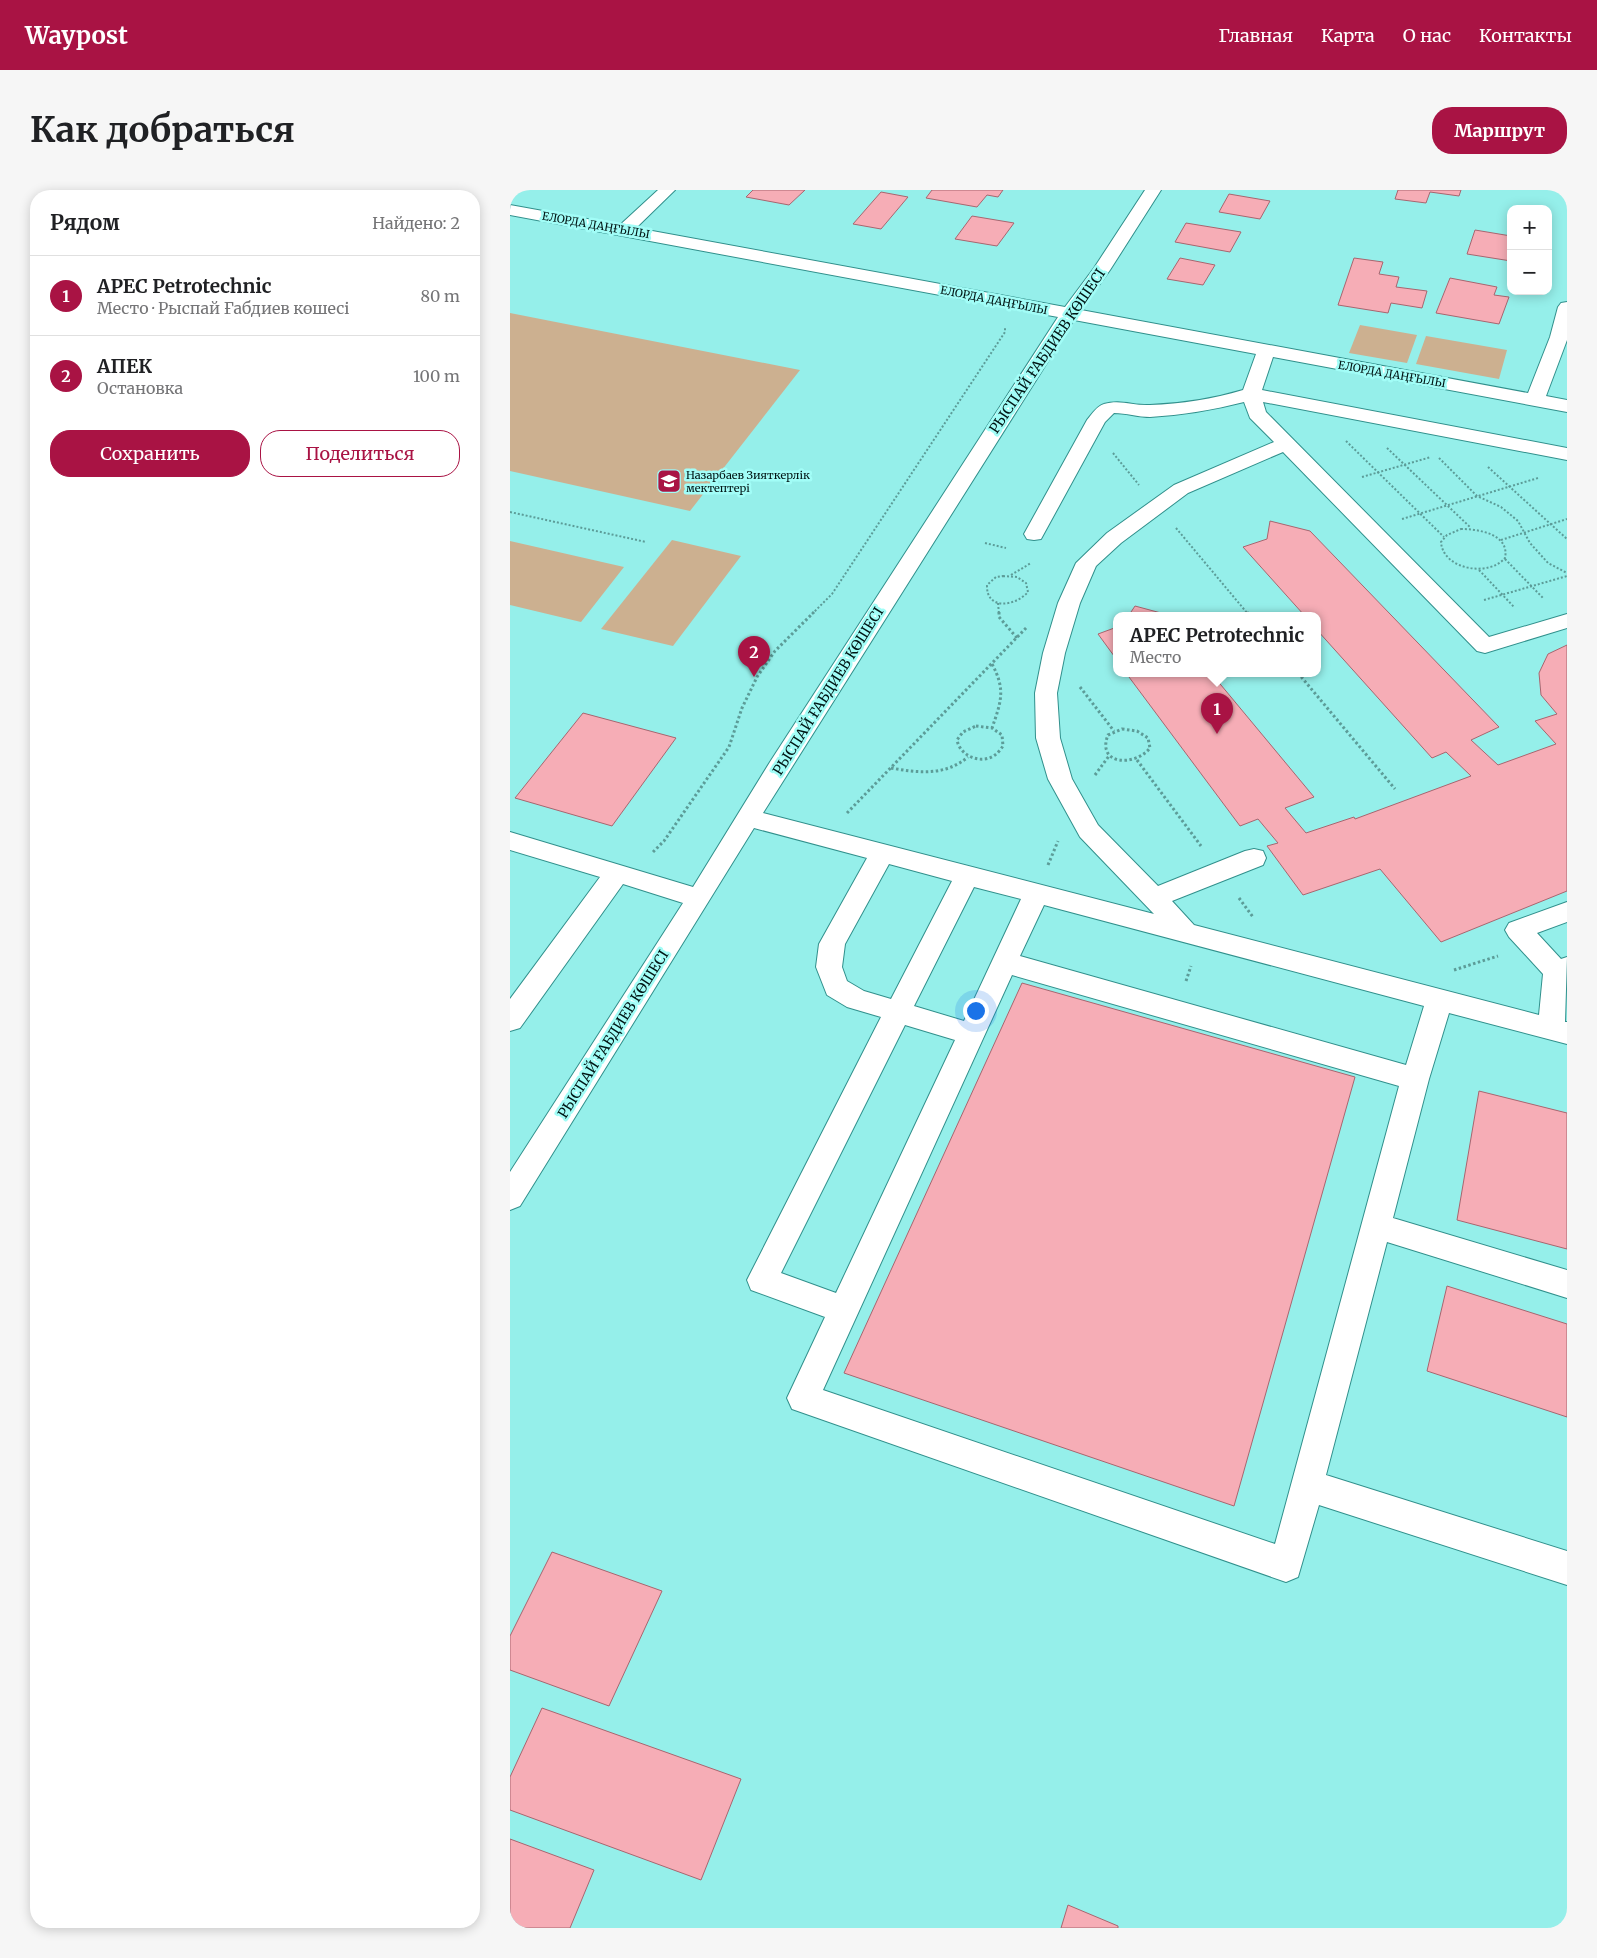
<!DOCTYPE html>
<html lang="ru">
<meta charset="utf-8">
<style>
:root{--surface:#fff;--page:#f6f6f6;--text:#202124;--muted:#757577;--line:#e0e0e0;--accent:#a91344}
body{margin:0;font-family:Merriweather,serif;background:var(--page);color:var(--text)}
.controls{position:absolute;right:15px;top:15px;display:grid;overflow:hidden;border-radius:10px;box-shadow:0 2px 12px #0003}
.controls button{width:45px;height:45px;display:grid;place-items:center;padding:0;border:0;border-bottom:1px solid var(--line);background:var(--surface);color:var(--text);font:25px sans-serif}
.you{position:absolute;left:465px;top:820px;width:18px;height:18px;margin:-12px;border:4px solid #fff;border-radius:50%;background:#1a73e8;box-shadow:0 0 0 8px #1a73e833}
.badge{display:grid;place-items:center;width:32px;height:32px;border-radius:50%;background:var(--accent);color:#fff;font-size:16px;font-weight:700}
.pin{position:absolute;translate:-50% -41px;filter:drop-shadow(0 1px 2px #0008)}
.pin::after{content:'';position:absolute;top:26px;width:18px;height:15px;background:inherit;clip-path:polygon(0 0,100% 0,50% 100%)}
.popup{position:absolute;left:603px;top:422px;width:208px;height:65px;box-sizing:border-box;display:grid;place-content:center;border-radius:10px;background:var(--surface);filter:drop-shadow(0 1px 4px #0005);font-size:16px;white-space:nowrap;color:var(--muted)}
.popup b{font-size:19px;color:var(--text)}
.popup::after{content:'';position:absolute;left:50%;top:100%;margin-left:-10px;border:10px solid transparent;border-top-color:var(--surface)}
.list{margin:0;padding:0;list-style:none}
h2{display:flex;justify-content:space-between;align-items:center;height:65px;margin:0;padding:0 20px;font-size:21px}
h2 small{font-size:16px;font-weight:400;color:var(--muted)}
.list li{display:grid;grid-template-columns:32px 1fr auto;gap:15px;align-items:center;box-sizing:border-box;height:80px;padding:0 20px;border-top:1px solid var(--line)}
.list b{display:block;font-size:19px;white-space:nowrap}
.list p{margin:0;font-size:16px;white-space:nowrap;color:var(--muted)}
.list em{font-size:16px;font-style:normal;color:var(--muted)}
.actions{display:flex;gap:10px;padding:15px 20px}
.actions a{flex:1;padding:11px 0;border:1px solid var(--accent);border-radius:20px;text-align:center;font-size:18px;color:var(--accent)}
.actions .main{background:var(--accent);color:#fff}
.map{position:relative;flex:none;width:1057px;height:1738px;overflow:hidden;border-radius:20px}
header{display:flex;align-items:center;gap:30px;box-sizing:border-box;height:70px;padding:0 25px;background:var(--accent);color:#fff}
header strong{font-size:24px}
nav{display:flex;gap:28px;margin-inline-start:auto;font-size:18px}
.intro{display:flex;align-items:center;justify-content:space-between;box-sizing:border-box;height:120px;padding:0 30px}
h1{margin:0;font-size:35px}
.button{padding:12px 22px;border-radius:20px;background:var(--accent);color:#fff;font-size:18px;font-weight:700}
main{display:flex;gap:30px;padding:0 30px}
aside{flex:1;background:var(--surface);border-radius:20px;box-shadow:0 2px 12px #0003}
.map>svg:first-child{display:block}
.green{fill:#ccb090}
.building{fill:#f6adb6;stroke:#a8656f}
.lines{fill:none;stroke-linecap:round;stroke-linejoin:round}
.minor-casing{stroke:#31908c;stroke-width:2}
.path-far1{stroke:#5c9c98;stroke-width:2;stroke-dasharray:2 2;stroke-linecap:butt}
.path{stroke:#5c9c98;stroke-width:3;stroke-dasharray:2.5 2.5;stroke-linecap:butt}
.minor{fill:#fff;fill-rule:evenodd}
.labels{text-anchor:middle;stroke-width:5;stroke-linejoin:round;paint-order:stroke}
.far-street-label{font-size:11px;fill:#001514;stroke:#a2fdf7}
.far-poi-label{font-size:11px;fill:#001514;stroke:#a2fdf7;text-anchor:start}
.street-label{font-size:14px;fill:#001514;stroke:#a2fdf7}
</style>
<header>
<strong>Waypost</strong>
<nav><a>Главная</a><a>Карта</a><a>О нас</a><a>Контакты</a></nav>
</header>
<div class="intro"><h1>Как добраться</h1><a class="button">Маршрут</a></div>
<main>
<aside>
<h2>Рядом<small>Найдено: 2</small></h2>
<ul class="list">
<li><span class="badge">1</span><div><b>APEC Petrotechnic</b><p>Место · Рыспай Ғабдиев көшесі</p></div><em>80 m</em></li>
<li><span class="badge">2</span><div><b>АПЕК</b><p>Остановка</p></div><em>100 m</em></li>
</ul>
<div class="actions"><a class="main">Сохранить</a><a>Поделиться</a></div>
</aside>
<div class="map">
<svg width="1057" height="1738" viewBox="0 0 1057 1738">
<rect width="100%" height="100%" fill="#95efea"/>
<g class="green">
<polygon points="0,123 290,180 180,321 0,281"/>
<polygon points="850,135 907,145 897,173 839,163"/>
<polygon points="916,146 997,160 989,189 906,174"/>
<polygon points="162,350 231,366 163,456 91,439"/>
<polygon points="0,351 114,377 71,432 0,415"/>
</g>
<g class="building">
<polygon points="243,0 295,0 279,15 236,7"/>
<polygon points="422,0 493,0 488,7 477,5 467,17 416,8"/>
<polygon points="888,0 951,0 949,6 920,2 916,13 885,9"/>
<polygon points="371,2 398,7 371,39 343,34"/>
<polygon points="719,4 760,11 750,29 709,22"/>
<polygon points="462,26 504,33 487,56 445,49"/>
<polygon points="676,33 731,42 720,62 665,52"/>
<polygon points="965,40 1001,46 1001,71 957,64"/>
<polygon points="670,68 705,75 693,95 657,89"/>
<polygon points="844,68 873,72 869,84 889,87 886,97 917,101 912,118 881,113 878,123 828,115"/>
<polygon points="940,88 987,97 984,105 999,107 989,134 926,123"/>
<polygon points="760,331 800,341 989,537 961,550 988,575 1046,554 1025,531 1047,524 1031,505 1029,483 1038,464 1057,455 1057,701 931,752 870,679 793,705 757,656 768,653 748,629 730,636 616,483 701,483 804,607 775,618 796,643 844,627 845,629 961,586 936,562 922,568 807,440 807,425 794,425 733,357 757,349"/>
<polygon points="625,416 651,423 653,425 619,425"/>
<polygon points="607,437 607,470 588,444"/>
<polygon points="73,523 166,548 102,636 5,608"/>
<polygon points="512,793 845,887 724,1316 334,1183"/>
<polygon points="969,901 1057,923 1057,1059 947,1030"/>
<polygon points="937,1096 1057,1134 1057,1227 917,1181"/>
<polygon points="42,1362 152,1401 99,1516 0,1480 0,1446"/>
<polygon points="32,1518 231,1589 191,1690 0,1620 0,1587"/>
<polygon points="0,1649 84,1680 60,1738 0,1738"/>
<polygon points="558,1715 608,1736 608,1738 551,1738"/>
</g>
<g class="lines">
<g class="minor-casing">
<path id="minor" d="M 148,0 L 165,0 L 126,38 L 555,117 L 584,78 L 635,0 L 651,0 L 600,80 L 571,120 L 1018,203 L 1040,147 L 1048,117 L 1051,113 L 1057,112 L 1057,150 L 1036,206 L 1057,210 L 1057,222 L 763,167 L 752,200 L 1057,258 L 1057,270 L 753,212 L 756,222 L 979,447 L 1057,424 L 1057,438 L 975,463 L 967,461 L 773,262 L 678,303 L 611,353 L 586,376 L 570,413 L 555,463 L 547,503 L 550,548 L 562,589 L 588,635 L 648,696 L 735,661 L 744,659 L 753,661 L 756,668 L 753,675 L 662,711 L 684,735 L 1029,825 L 1033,784 L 999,747 L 995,740 L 999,733 L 1057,712 L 1057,732 L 1027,743 L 1051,769 L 1057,767 L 1055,832 L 1057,832 L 1057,854 L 939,823 L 919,889 L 883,1028 L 1057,1080 L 1057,1108 L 877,1052 L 816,1285 L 1057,1361 L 1057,1395 L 809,1315 L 788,1387 L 776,1392 L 282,1219 L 277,1208 L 315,1127 L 241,1100 L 237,1090 L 371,827 L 337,817 L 317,805 L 306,777 L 309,754 L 357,668 L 244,638 L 10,1016 L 0,1020 L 0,982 L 173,713 L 113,694 L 10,838 L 0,841 L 0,809 L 90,687 L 0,660 L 0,642 L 183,697 L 260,572 L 548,127 L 0,25 L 0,15 L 110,35 ZM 564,130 L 746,164 L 733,200 C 703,209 671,214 640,215 C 624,216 610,209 594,214 C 587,216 582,224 577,230 L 514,344 L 517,349 L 524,350 L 531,349 L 595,232 L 604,223 C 616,223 628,227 640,227 C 672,225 703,220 734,212 L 740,228 L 764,252 L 664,295 L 597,343 L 566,373 L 548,413 L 533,463 L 525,503 L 526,548 L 538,589 L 570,647 L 644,724 L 253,623 ZM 379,674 L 442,691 L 381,809 L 354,801 L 337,791 L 332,777 L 335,754 ZM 464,697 L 511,709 L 454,831 L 404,816 ZM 534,715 L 914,816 L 896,875 L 510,766 ZM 502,785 L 889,896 L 765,1354 L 313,1200 ZM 395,835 L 445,850 L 326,1103 L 271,1083 Z"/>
</g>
<g class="path-far1">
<polyline points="836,251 934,347"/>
<polyline points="877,258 961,338"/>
<polyline points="603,263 629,295"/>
<polyline points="929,268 967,306 991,317 1008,331 1020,353 1038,373 1057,383"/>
<polyline points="978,277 1057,349"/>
<polyline points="852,287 921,267"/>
<polyline points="0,322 136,352"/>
<polyline points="892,329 1028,288"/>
<polyline points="666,338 738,424"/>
<path d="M 951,339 C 968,339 1000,344 995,368 C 979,387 933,380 931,352 L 937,345 Z"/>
<polyline points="991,350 1057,329"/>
<polyline points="475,353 496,358"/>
<polyline points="995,369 1033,408"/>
<polyline points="969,380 1004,417"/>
<polyline points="501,385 521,373"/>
<path d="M 493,386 L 507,387 L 516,393 L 518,402 C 506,416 476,421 477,395 L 486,387 Z"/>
<polyline points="974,410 1057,386"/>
<polyline points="488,413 489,424"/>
<polyline points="302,424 322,404 495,142 495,138"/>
</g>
<g class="path">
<polyline points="489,422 489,427 507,448"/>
<polyline points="737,422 739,425"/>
<path d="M 482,474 C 496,500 491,512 482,538"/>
<polyline points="788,483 885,599"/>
<polyline points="570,497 604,541"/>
<path d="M 466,536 L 482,538 L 492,545 L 493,556 C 491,559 488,563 485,565 C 471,575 450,566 447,550 L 453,542 Z"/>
<path d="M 612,539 L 627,541 L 638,548 L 640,558 C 625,577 586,575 598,545 Z"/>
<polyline points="627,570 691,656"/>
<path d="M 381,578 C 409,583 435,586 458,567"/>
<polyline points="585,585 599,566"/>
<polyline points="337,623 517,437"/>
<polyline points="143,662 154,651 219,557 232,518 247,487 265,461 304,422"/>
<polyline points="538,675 548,651"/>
<polyline points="729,708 743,727"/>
<polyline points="944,780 988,766"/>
<polyline points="676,791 681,776"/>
</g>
<use href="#minor" class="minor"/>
</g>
<defs>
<g id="school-square" transform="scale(1.25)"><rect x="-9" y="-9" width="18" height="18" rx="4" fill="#a91344" stroke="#a2fdf7"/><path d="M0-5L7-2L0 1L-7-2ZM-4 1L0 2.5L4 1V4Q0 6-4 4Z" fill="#fff"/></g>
</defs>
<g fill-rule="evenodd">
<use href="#school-square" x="159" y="291"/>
</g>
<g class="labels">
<g class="far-street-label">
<text transform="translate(86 35) rotate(10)" y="4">ЕЛОРДА ДАҢҒЫЛЫ</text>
<text transform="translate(484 110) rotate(11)" y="4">ЕЛОРДА ДАҢҒЫЛЫ</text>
<text transform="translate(882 184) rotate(10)" y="4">ЕЛОРДА ДАҢҒЫЛЫ</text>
</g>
<g class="far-poi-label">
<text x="176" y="289">Назарбаев Зияткерлік<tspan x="176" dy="13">мектептері</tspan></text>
</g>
<g class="street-label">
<text transform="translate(537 161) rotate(-56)" y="5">РЫСПАЙ ҒАБДИЕВ КӨШЕСІ</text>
<text transform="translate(318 501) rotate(-58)" y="5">РЫСПАЙ ҒАБДИЕВ КӨШЕСІ</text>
<text transform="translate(103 844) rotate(-58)" y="5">РЫСПАЙ ҒАБДИЕВ КӨШЕСІ</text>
</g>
</g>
</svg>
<div class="controls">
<button>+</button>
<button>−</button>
</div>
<div class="you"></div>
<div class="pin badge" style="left:707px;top:544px">1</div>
<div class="popup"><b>APEC Petrotechnic</b>Место</div>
<div class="pin badge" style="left:244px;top:487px">2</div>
</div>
</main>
